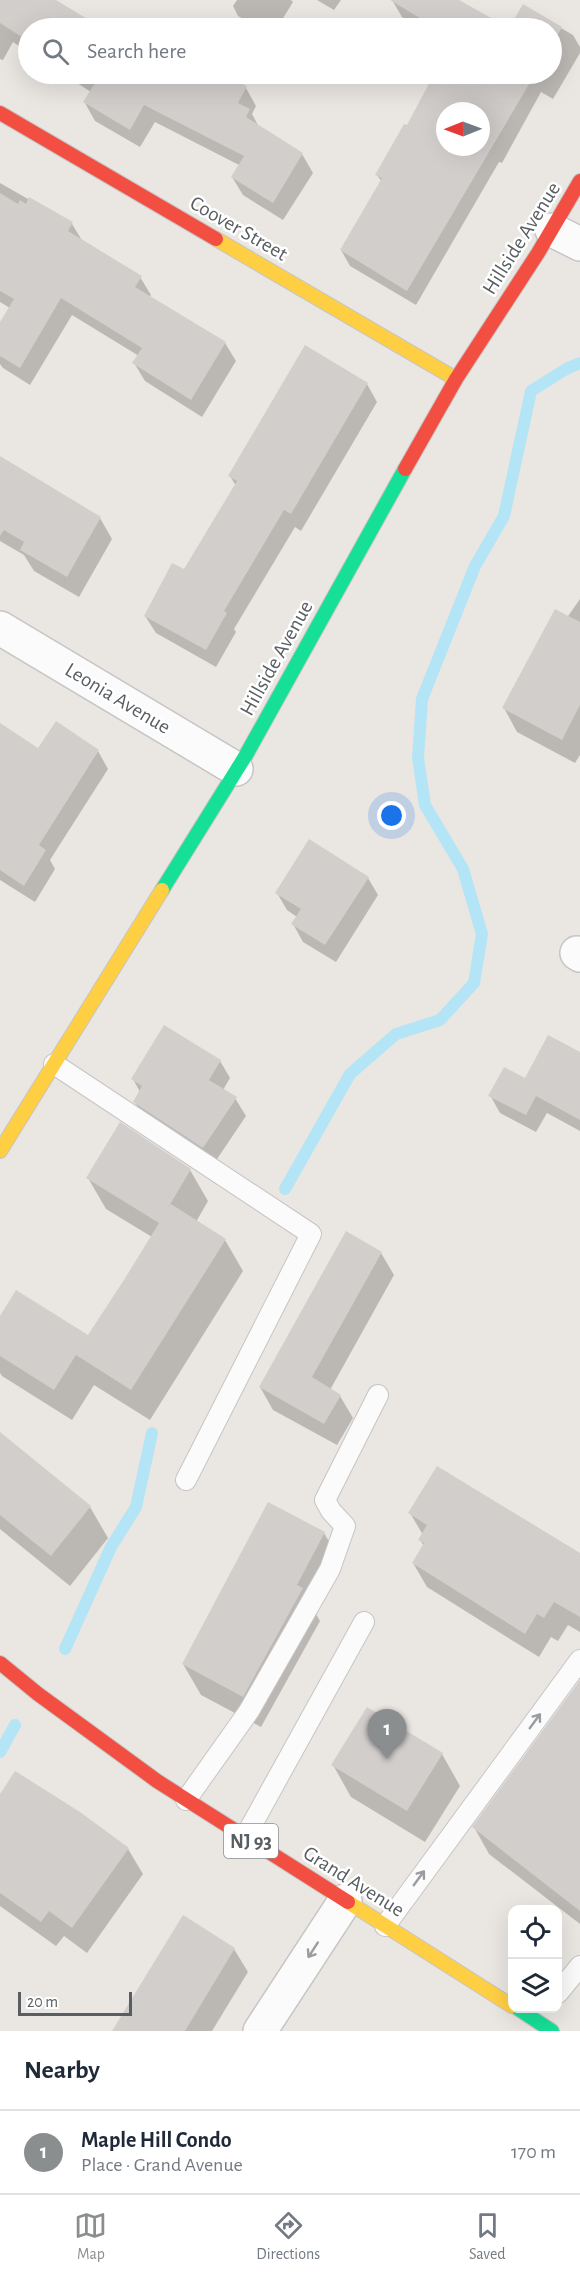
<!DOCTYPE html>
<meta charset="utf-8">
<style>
:root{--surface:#fff;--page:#f2f2f3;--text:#1f2937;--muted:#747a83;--line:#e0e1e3;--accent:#8b8e8f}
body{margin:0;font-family:"Alegreya Sans",sans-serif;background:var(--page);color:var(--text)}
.controls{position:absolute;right:18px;bottom:18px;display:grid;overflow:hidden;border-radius:12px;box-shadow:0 6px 24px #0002}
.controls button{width:54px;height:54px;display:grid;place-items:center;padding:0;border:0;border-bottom:2px solid var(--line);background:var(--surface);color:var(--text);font:30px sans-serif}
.compass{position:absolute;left:436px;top:102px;width:54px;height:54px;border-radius:50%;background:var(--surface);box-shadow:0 6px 24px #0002;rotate:269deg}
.scale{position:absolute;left:18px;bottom:15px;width:114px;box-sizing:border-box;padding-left:6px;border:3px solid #585e62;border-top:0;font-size:16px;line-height:21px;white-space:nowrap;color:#585e62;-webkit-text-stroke:4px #fff;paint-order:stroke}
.you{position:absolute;left:392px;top:816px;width:21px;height:21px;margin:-15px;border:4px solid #fff;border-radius:50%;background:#1a73e8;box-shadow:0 0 0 9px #1a73e833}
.badge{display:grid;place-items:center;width:39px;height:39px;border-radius:50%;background:var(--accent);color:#fff;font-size:20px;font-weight:700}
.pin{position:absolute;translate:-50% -50px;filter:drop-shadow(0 2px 3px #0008)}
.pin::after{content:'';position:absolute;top:32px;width:21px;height:18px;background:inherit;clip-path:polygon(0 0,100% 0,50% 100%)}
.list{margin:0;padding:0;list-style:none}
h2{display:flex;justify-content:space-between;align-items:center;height:78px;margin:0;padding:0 24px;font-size:26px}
h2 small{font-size:20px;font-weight:400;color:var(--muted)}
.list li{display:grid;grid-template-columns:39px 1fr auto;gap:18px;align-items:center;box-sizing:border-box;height:84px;padding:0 24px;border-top:2px solid var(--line)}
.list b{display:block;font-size:22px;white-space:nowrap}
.list p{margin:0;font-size:20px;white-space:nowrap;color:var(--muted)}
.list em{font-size:20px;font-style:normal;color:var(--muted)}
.icon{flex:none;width:33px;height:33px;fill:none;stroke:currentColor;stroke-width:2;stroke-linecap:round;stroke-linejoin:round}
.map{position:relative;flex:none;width:580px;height:2031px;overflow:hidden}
.search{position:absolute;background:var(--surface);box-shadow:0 6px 24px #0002;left:18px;right:18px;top:18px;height:66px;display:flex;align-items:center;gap:15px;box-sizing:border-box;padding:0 21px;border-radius:33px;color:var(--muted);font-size:22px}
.sheet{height:162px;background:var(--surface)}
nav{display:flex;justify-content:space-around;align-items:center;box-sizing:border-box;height:84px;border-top:2px solid var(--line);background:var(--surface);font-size:16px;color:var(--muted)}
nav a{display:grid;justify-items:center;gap:3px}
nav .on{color:var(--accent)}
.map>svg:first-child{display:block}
.shadow{fill:#0003;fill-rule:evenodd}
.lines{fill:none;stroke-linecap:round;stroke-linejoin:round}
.stream{stroke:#b3e5f6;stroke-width:12}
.building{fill:#d1cecc;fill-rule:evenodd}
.lane-casing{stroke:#c6c5c5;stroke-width:22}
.street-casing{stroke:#c6c5c5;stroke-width:36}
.fast-casing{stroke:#c6c5c5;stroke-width:16}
.slow-casing{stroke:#c6c5c5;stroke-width:16}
.jam-casing{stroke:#c6c5c5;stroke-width:16}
.lane{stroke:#fcfbfb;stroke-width:20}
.street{stroke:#fcfbfb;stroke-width:33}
.fast{stroke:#16e098;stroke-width:14}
.slow{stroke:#ffcf43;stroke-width:14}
.jam{stroke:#f24e42;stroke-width:14}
.oneway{stroke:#9a9d9f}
.labels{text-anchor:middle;stroke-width:5;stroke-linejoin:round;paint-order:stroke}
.shield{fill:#fff;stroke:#8a8e91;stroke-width:1.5}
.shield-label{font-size:20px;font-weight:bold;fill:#585e62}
.street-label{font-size:21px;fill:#585e62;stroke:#fff}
</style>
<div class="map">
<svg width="580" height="2031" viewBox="0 0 580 2031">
<rect width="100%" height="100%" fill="#eae6e2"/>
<g class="shadow">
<polygon points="0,0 53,0 99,28 28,28 28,52 13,42 3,60 0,59"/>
<polygon points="237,0 291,0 293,2 277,28 260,28 238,16 233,6"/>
<polygon points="317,0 341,0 334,10"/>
<polygon points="392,0 456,0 506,28 422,28 402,17"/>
<path d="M 523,6 L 573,35 L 580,47 L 580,53 L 553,99 L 541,92 L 502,163 L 499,162 L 416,305 L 350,266 L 341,250 L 382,182 L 377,175 L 407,127 L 436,74 L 552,74 L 552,28 L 510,28 ZM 445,111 L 481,111 L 481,147 L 445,147 Z"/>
<polygon points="63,74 218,74 246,88 256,106 252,114 259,127 302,154 313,173 283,220 243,195 232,177 239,165 155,122 140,147 95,121 85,103 91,92"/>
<polygon points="0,183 72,224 83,242 140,277 151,295 149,297 225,343 236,361 202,417 145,381 134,363 139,356 72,315 30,385 3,368 0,364 0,325 10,308 0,302"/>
<polygon points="367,384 377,402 301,531 295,527 234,629 236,632 216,667 156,633 145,616 185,571 236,486 230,476"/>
<polygon points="0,458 100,518 112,539 79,597 34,571 24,555 0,541"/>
<polygon points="580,599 580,755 575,763 517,732 504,708"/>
<polygon points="0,726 39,750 98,751 108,769 50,860 55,869 35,902 0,880"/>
<polygon points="368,878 378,895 336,962 303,942 293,924 297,917 287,910 277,893"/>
<polygon points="580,1054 580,1131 547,1113 536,1132 500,1113 490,1095"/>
<polygon points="220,1061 230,1078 223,1090 235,1098 246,1116 213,1165 145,1120 135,1102 140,1092 133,1079"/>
<polygon points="190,1170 208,1201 196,1222 225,1240 243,1271 150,1420 94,1385 72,1420 2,1376 0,1373 0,1318 88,1337 152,1237 106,1209 88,1178"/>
<polygon points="381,1253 394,1275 330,1390 340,1396 353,1418 337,1445 273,1410 260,1387"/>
<polygon points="0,1434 90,1507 108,1538 70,1586 0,1529"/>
<polygon points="410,1513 580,1554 580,1632 568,1625 558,1641 551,1637 539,1657 427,1587 413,1563 424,1546 420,1540 423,1535"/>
<polygon points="324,1533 342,1564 316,1614 320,1621 261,1727 201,1695 183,1664"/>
<polygon points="580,1684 580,1924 489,1854 474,1827"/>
<polygon points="442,1754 460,1786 425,1842 351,1797 333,1765"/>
<polygon points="0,1797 128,1849 143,1874 87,1953 64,1936 56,1946 0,1906"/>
<polygon points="234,1949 248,1972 212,2031 114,2031"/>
</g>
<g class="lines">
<g class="stream">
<polyline points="285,1189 350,1074 396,1034 440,1020 474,983 482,934 463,869 425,805 418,758 422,699 475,566 504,516 531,391 566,369 580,363"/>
<polyline points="65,1649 111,1547 136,1507 152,1433"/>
<polyline points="0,1752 15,1725"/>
</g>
</g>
<g class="building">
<polygon points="0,0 56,0 102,28 28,28 28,41 0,23"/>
<polygon points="390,0 459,0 509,28 523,4 562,27 552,45 552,28 436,28"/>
<polygon points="79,74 222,74 247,86 238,103 250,109 246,117 303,153 273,203 231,177 244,156 144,105 130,130 83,102 95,83"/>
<path d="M 434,74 L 535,74 L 407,291 L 340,250 L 382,178 L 375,175 L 404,124 L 407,125 ZM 445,111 L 481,111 L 481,147 L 445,147 Z"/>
<polygon points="0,193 18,204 20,200 26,204 29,197 73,222 68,231 142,276 135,287 226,342 191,400 132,363 142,348 61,298 20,368 0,356 0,322 14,299 0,291"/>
<polygon points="305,345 368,383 291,514 284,510 224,611 227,613 206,650 144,616 172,563 184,569 237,481 228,476"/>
<polygon points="0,456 101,517 67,577 20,550 24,542 4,530 0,536"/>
<polygon points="555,609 580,622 580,705 562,740 502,708"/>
<polygon points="56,721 99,750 39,845 46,850 24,886 0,870 0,723 38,748"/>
<polygon points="309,839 369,877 325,945 291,924 301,909 275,893"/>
<polygon points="164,1025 221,1060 209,1080 237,1097 203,1148 133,1102 142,1086 131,1079"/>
<polygon points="548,1035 580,1052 580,1120 536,1096 526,1115 488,1096 504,1067 525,1078"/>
<polygon points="120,1122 191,1169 168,1208 171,1204 226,1239 131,1390 76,1355 54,1390 0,1356 0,1316 16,1290 88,1335 124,1280 159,1223 86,1178"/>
<polygon points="346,1231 382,1252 312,1377 341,1395 324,1424 259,1387"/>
<polygon points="0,1432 91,1506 51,1556 0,1515"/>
<polygon points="437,1466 580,1553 580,1617 554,1602 544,1618 537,1614 525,1634 412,1563 424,1543 418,1540 427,1525 408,1513"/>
<polygon points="268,1502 325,1532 297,1585 303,1588 243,1697 182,1664"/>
<polygon points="580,1680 580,1911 472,1827"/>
<polygon points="367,1707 443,1753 407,1811 331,1765"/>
<polygon points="15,1771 80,1812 129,1848 72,1928 49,1911 41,1922 0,1893 0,1794"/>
<polygon points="183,1915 235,1948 185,2031 112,2031"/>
</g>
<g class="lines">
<g class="lane-casing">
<g id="lane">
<polyline points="54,1064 311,1234 186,1480"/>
<polyline points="186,1800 249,1711 330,1569 345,1526 331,1511 325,1500 378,1395"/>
<polyline points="245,1837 364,1622"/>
<polyline points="385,1926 580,1660"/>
<polyline points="558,1993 580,1966"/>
</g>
</g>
<g class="street-casing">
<g id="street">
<polyline points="552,230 580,244"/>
<polyline points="0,628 236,769"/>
<polyline points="577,953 580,955"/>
<polyline points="260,2031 345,1901"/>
</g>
</g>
<g class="fast-casing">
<g id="fast">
<polyline points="162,890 246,755 405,469"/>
<polyline points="517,2008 552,2031"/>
</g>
</g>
<g class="slow-casing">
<g id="slow">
<polyline points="216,239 456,379"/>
<polyline points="0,1151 162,890"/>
<polyline points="348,1902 512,2006"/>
</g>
</g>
<g class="jam-casing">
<g id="jam">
<polyline points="0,113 216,239"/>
<polyline points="405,469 456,379 538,253 580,181"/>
<polyline points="0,1663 38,1694 157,1781 348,1902"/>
</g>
</g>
<use href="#lane" class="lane"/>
<use href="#street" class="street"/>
<use href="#fast" class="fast"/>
<use href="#slow" class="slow"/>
<use href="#jam" class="jam"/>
</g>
<defs><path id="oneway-shaft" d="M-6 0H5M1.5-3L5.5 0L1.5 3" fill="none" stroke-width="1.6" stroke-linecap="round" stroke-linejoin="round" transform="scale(1.5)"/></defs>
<g class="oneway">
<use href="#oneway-shaft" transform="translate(535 1721) rotate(-54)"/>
<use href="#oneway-shaft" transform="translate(419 1878) rotate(-54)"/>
<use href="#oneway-shaft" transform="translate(313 1950) rotate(123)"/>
</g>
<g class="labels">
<rect class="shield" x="224" y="1824" width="54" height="34" rx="4.5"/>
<g class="shield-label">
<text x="251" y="1848">NJ 93</text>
</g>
<g class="street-label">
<text transform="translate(239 228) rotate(30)" y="7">Coover Street</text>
<text transform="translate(521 238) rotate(-58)" y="7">Hillside Avenue</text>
<text transform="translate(276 658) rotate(-61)" y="7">Hillside Avenue</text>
<text transform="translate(118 698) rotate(31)" y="7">Leonia Avenue</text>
<text transform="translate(354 1881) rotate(32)" y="7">Grand Avenue</text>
</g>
</g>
</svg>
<div class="controls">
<button><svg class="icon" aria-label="locate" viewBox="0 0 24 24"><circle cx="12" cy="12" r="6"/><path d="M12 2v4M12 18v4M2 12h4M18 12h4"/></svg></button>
<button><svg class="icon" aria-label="layers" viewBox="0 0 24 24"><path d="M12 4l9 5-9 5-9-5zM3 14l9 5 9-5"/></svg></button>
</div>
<svg class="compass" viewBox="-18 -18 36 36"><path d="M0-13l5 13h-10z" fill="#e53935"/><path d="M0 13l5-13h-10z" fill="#747a83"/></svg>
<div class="scale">20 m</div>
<div class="you"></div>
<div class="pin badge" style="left:387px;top:1759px">1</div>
<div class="search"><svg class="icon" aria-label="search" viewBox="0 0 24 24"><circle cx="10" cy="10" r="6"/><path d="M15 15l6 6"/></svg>Search here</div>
</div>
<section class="sheet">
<h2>Nearby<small></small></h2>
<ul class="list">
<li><span class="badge">1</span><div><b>Maple Hill Condo</b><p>Place · Grand Avenue</p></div><em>170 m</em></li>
</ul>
</section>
<nav>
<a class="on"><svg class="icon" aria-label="map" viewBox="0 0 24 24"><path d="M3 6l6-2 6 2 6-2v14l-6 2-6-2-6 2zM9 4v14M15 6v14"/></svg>Map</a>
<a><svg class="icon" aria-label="directions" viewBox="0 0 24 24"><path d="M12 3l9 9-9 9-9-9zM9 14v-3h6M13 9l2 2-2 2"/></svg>Directions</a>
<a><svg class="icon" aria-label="saved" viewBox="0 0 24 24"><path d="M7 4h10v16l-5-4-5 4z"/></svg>Saved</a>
</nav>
